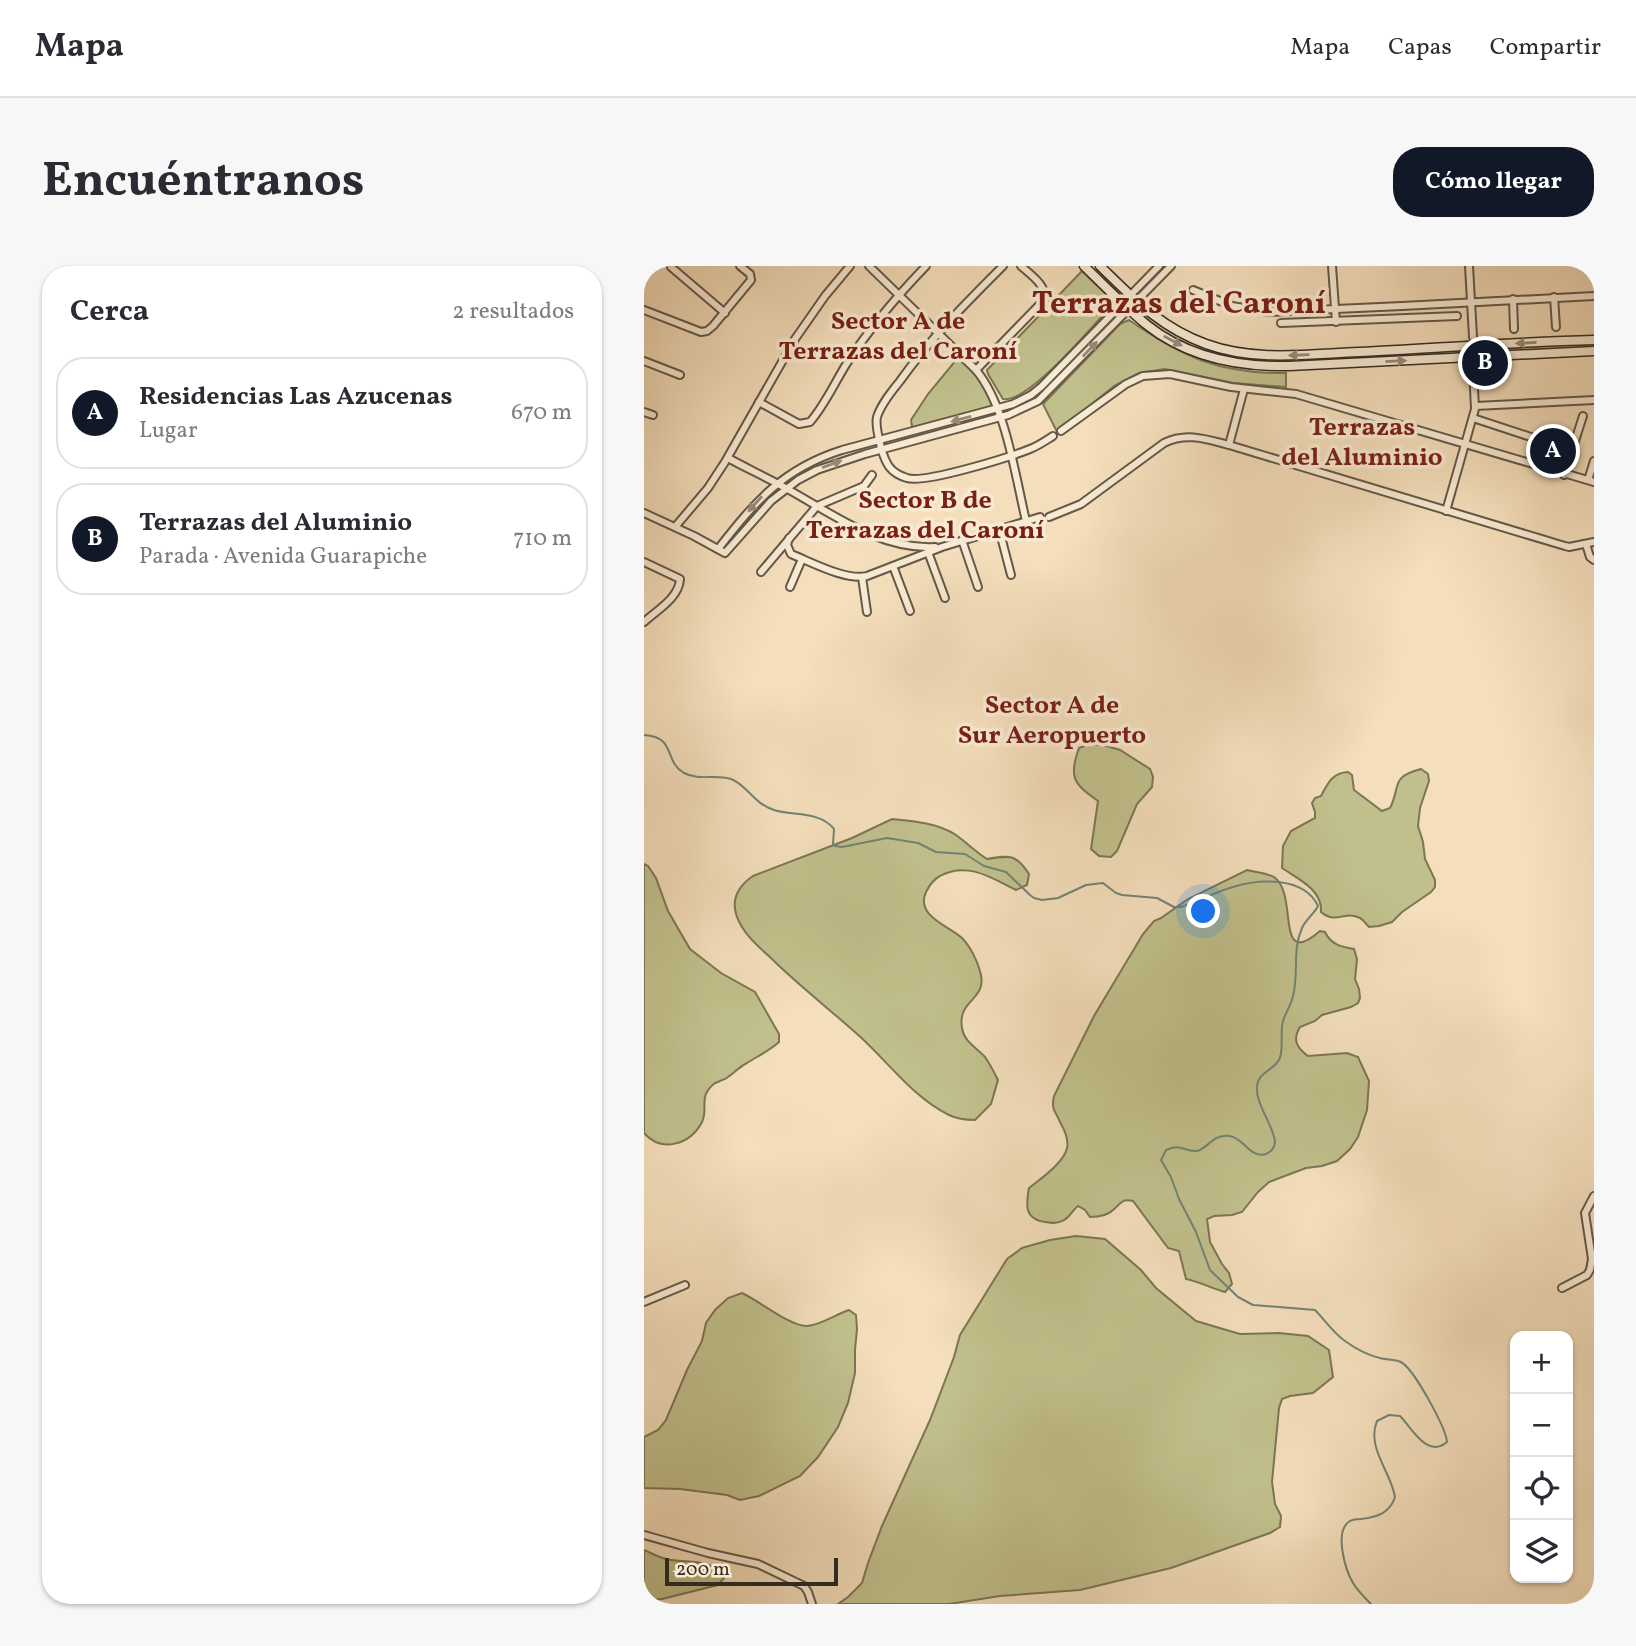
<!DOCTYPE html>
<html lang="es">
<meta charset="utf-8">
<style>
:root{--surface:#fff;--page:#f7f7f7;--text:#2b2b33;--muted:#7c7c81;--line:#e1e1e2;--accent:#111827}
body{margin:0;font-family:Vollkorn,serif;background:var(--page);color:var(--text)}
.controls{position:absolute;right:21px;bottom:21px;display:grid;overflow:hidden;border-radius:14px;box-shadow:0 2px 5px #0004}
.controls button{width:63px;height:63px;display:grid;place-items:center;padding:0;border:0;border-bottom:2px solid var(--line);background:var(--surface);color:var(--text);font:35px sans-serif}
.scale{position:absolute;left:21px;bottom:18px;width:173px;box-sizing:border-box;padding-left:7px;border:4px solid #342b21;border-top:0;font-size:19px;line-height:24px;white-space:nowrap;color:#342b21;-webkit-text-stroke:5px #f8ead3;paint-order:stroke}
.you{position:absolute;left:560px;top:646px;width:24px;height:24px;margin:-18px;border:5px solid #fff;border-radius:50%;background:#1a73e8;box-shadow:0 0 0 10px #1a73e833}
.badge{display:grid;place-items:center;width:46px;height:46px;border-radius:50%;background:var(--accent);color:#fff;font-size:23px;font-weight:700}
.pin{position:absolute;translate:-50% -50%;border:4px solid #fff;box-shadow:0 2px 7px #0006}
.list{margin:0;padding:0;list-style:none}
h2{display:flex;justify-content:space-between;align-items:center;height:91px;margin:0;padding:0 28px;font-size:30px}
h2 small{font-size:23px;font-weight:400;color:var(--muted)}
.list li{display:grid;grid-template-columns:46px 1fr auto;gap:21px;align-items:center;box-sizing:border-box;height:112px;margin:0 14px 14px;padding:0 14px;border:2px solid var(--line);border-radius:28px}
.list b{display:block;font-size:26px;white-space:nowrap}
.list p{margin:0;font-size:23px;white-space:nowrap;color:var(--muted)}
.list em{font-size:23px;font-style:normal;color:var(--muted)}
.icon{flex:none;width:38px;height:38px;fill:none;stroke:currentColor;stroke-width:2;stroke-linecap:round;stroke-linejoin:round}
.map{position:relative;flex:none;width:950px;height:1338px;overflow:hidden;border-radius:28px}
header{display:flex;align-items:center;gap:42px;box-sizing:border-box;height:98px;padding:0 35px;background:var(--surface);border-bottom:2px solid var(--line)}
header strong{font-size:33px}
nav{display:flex;gap:38px;margin-inline-start:auto;font-size:24px}
.intro{display:flex;align-items:center;justify-content:space-between;box-sizing:border-box;height:168px;padding:0 42px}
h1{margin:0;font-size:49px}
.button{padding:18px 32px;border-radius:28px;background:var(--accent);color:#fff;font-size:24px;font-weight:700}
main{display:flex;gap:42px;padding:0 42px}
aside{flex:1;background:var(--surface);border-radius:28px;box-shadow:0 2px 5px #0004}
.map>svg:first-child{display:block}
.green{fill:#c1c08c;stroke:#7a7656;stroke-width:2}
.lines{fill:none;stroke-linecap:round;stroke-linejoin:round}
.stream{stroke:#728374;stroke-width:2}
.street-casing{stroke:#645848;stroke-width:10}
.secondary-casing{stroke:#342b21;stroke-width:11}
.street{stroke:#f8ead3;stroke-width:6}
.secondary{stroke:#f8ead3;stroke-width:8}
.oneway{fill:#968a7a}
.labels{text-anchor:middle;stroke-width:7;stroke-linejoin:round;paint-order:stroke}
.neighbourhood-label{font-size:26px;font-weight:bold;fill:#7a1f14;stroke:#f8ead3}
.district-label{font-size:32px;font-weight:bold;fill:#7a1f14;stroke:#f8ead3}
</style>
<header>
<strong>Mapa</strong>
<nav><a>Mapa</a><a>Capas</a><a>Compartir</a></nav>
</header>
<div class="intro"><h1>Encuéntranos</h1><a class="button">Cómo llegar</a></div>
<main>
<aside>
<h2>Cerca<small>2 resultados</small></h2>
<ul class="list">
<li><span class="badge">A</span><div><b>Residencias Las Azucenas</b><p>Lugar</p></div><em>670 m</em></li>
<li><span class="badge">B</span><div><b>Terrazas del Aluminio</b><p>Parada · Avenida Guarapiche</p></div><em>710 m</em></li>
</ul>
</aside>
<div class="map">
<svg width="950" height="1338" viewBox="0 0 950 1338">
<rect width="100%" height="100%" fill="#f4debb"/>
<filter id="stains"><feTurbulence type="fractalNoise" baseFrequency=".00286" numOctaves="4"/><feColorMatrix values="0 0 0 0 .2 0 0 0 0 .09 0 0 0 0 .02 0 0 0 .5 -.17"/></filter>
<radialGradient id="worn" r=".72"><stop offset=".6" stop-color="#630" stop-opacity="0"/><stop offset="1" stop-color="#630" stop-opacity=".3"/></radialGradient>
<g class="green">
<path d="M 438,5 L 466,32 L 466,40 L 462,46 C 444,65 383,138 359,133 L 344,108 L 343,104 Z"/>
<polygon points="492,35 552,74 616,89 950,74 950,85 680,99 576,94 520,71 485,43"/>
<path d="M 485,54 C 538,91 576,108 642,107 L 642,121 L 589,117 L 521,103 L 495,107 L 470,120 L 413,166 L 399,138 L 476,58 Z"/>
<polygon points="317,88 332,104 354,143 269,166 267,154 284,128"/>
<path d="M 443,479 L 459,479 L 476,484 L 506,503 L 509,511 L 508,521 L 493,538 L 473,585 L 467,591 L 455,590 L 447,583 L 454,535 C 430,518 424,512 435,482 Z"/>
<path d="M 777,503 L 784,508 L 785,515 L 776,542 L 774,560 L 779,576 L 781,593 L 791,614 L 791,621 L 787,626 L 758,646 L 748,656 L 735,660 L 725,661 C 722,658 720,654 716,652 C 701,644 692,659 677,646 C 679,624 654,613 638,602 L 639,580 L 647,565 L 671,552 L 671,546 L 668,537 L 671,532 L 677,530 C 684,517 688,507 704,506 L 708,509 L 710,524 L 738,545 L 746,542 C 757,520 746,511 777,503 Z"/>
<path d="M 248,553 C 269,555 294,557 312,569 C 323,577 332,586 343,593 C 366,589 372,588 385,608 L 383,619 L 372,624 C 348,612 323,595 296,610 C 290,613 285,620 282,626 C 271,650 305,660 318,672 C 326,680 333,694 336,705 C 345,735 313,732 318,762 C 320,776 332,781 341,791 C 346,798 350,806 354,814 L 347,838 L 331,854 C 322,854 313,853 305,849 C 268,831 242,793 212,767 C 185,743 157,721 131,696 C 120,685 106,675 98,661 C 85,640 90,623 109,610 L 208,572 Z"/>
<path d="M 0,598 L 4,600 L 12,612 L 24,645 L 46,683 L 77,707 L 111,726 L 135,768 L 135,776 C 125,785 114,790 103,797 C 95,801 89,808 81,813 C 80,813 72,817 71,817 C 53,831 65,842 58,856 C 46,879 17,887 0,867 Z"/>
<path d="M 603,604 C 611,606 623,607 630,611 C 655,628 630,705 676,665 L 681,666 C 687,679 698,681 710,683 L 713,693 L 711,713 L 715,723 L 716,732 L 714,737 L 707,741 L 678,749 L 671,755 L 656,761 C 648,774 653,782 664,790 L 703,787 L 714,791 L 725,815 L 723,844 L 714,871 L 706,883 L 693,895 L 678,900 L 662,902 L 625,916 L 614,926 L 598,946 L 588,949 L 570,950 L 563,953 L 566,976 L 578,998 L 585,1007 L 588,1018 L 581,1026 C 567,1022 556,1016 542,1013 L 535,985 L 524,982 L 489,935 C 477,932 477,938 469,944 C 463,950 454,951 446,951 L 441,944 L 434,940 C 427,945 426,952 418,955 C 413,958 407,957 401,956 C 380,953 382,939 385,922 C 396,913 420,897 423,882 C 425,874 420,863 416,856 C 411,844 407,844 410,830 L 450,750 L 499,668 L 510,655 L 517,652 L 544,633 Z"/>
<polygon points="432,970 461,973 497,1004 512,1022 552,1055 596,1068 635,1067 664,1070 685,1084 689,1111 669,1127 646,1130 638,1133 635,1142 628,1216 631,1238 637,1250 636,1261 626,1267 527,1302 436,1324 356,1330 305,1338 194,1338 204,1331 218,1317 224,1297 238,1260 286,1154 310,1091 316,1069 363,993 378,982 406,974"/>
<path d="M 98,1027 C 114,1034 147,1061 163,1060 C 177,1059 192,1048 205,1044 L 212,1049 L 213,1063 L 211,1084 L 211,1107 L 204,1137 L 194,1161 L 174,1191 L 156,1210 L 115,1230 L 96,1234 L 83,1229 L 36,1223 L 0,1222 L 0,1171 L 14,1164 L 22,1154 L 43,1104 L 58,1075 L 62,1057 L 71,1044 L 84,1032 Z"/>
<path d="M 0,1284 C 7,1287 14,1291 22,1293 C 41,1298 69,1291 80,1312 L 74,1319 L 18,1333 L 0,1335 Z"/>
</g>
<g class="lines">
<path class="stream" d="M 0,469 C 33,471 19,495 40,507 C 55,515 71,508 87,513 C 102,518 110,538 130,544 C 149,550 176,545 190,563 L 189,578 L 191,580 L 198,581 L 243,572 L 274,577 L 292,586 L 321,588 L 340,600 L 362,606 L 386,629 L 390,632 L 398,634 L 414,632 L 442,619 L 459,617 L 472,627 L 478,629 L 513,632 L 530,641 L 537,641 C 555,635 571,626 589,621 C 615,613 660,610 674,640 C 670,648 662,653 658,662 C 648,684 655,707 649,730 C 647,741 639,749 638,760 C 637,771 639,782 636,792 C 631,804 614,806 613,820 C 611,838 630,860 631,876 C 631,881 627,886 622,888 C 606,893 600,872 586,870 C 570,867 563,883 553,885 C 540,886 537,877 522,884 L 517,894 L 527,911 L 535,933 L 552,966 L 566,1004 L 594,1031 L 609,1039 L 671,1044 C 681,1054 689,1067 701,1075 C 712,1083 723,1089 736,1092 C 742,1094 751,1093 757,1096 C 770,1103 802,1162 803,1176 C 783,1193 768,1162 756,1150 L 745,1149 L 733,1155 C 722,1181 747,1206 751,1231 C 746,1247 733,1251 717,1253 C 714,1253 708,1254 706,1255 C 689,1265 702,1305 709,1317 C 714,1325 721,1332 727,1338"/>
<g class="street-casing">
<g id="street">
<path d="M 225,0 L 332,104 C 362,140 371,209 382,255"/>
<path d="M 359,0 C 322,37 286,73 256,115 C 248,125 237,138 233,151 C 231,160 235,172 237,182 C 242,198 246,207 263,212 C 280,218 366,191 386,183 C 394,180 401,175 409,170"/>
<polyline points="688,0 692,56"/>
<polyline points="825,0 829,71"/>
<polyline points="27,1 81,47"/>
<polyline points="549,24 588,40 624,46 758,40 950,30"/>
<polyline points="910,31 912,61"/>
<polyline points="869,33 870,63"/>
<polyline points="0,44 57,66 63,65 69,60 107,14 106,8 96,0"/>
<polyline points="637,57 813,50"/>
<polyline points="0,95 36,109"/>
<path d="M 332,104 L 401,33 C 402,19 387,9 377,0"/>
<path d="M 115,136 L 155,158 L 166,156 C 181,139 191,116 203,97 C 226,62 253,30 282,0"/>
<polyline points="831,140 950,134"/>
<polyline points="0,146 9,149"/>
<polyline points="829,152 893,173"/>
<polyline points="417,165 482,118 499,110 526,108 587,121 652,128 950,216"/>
<polyline points="585,179 600,123"/>
<path d="M 84,192 C 104,203 126,213 147,225 C 191,250 238,284 291,281"/>
<polyline points="920,209 939,150"/>
<polyline points="945,211 950,195"/>
<polyline points="802,245 831,143 828,80"/>
<polyline points="0,247 50,270 81,287 127,235 154,214 173,204 221,188 364,149 394,135 527,0"/>
<path d="M 405,251 L 437,238 L 520,177 C 542,166 562,173 585,179 L 921,280 L 925,281 L 950,276"/>
<polyline points="31,261 64,222 81,196 151,73 181,30 206,0"/>
<polyline points="355,263 367,309"/>
<path d="M 145,272 L 143,279 L 147,288 C 167,296 202,315 223,310 L 298,281 L 396,251"/>
<polyline points="318,274 334,321"/>
<polyline points="942,278 946,291 950,294"/>
<path d="M 74,283 C 111,236 138,203 198,184 L 369,138 L 387,129 L 397,121 L 515,0"/>
<polyline points="284,286 301,332"/>
<path d="M 0,296 L 36,313 C 35,332 13,344 0,356"/>
<polyline points="249,300 266,345"/>
<polyline points="117,306 173,240 220,220 228,209"/>
<polyline points="218,311 223,346"/>
<polyline points="146,321 158,293"/>
<polyline points="918,1022 943,1009 946,1004 948,993 941,947 950,930"/>
<polyline points="0,1036 41,1019"/>
<polyline points="0,1269 64,1287 114,1298 160,1320 164,1326 168,1338"/>
</g>
</g>
<g class="secondary-casing">
<g id="secondary">
<path d="M 440,0 C 461,20 481,41 503,59 C 543,91 594,101 645,100 L 950,85"/>
<path d="M 456,0 C 490,33 516,61 562,78 C 611,96 665,88 715,86 C 794,82 872,76 950,74"/>
</g>
</g>
<use href="#street" class="street"/>
<use href="#secondary" class="secondary"/>
</g>
<defs><path id="oneway-solid" d="M-6-.8H1V-3.2L6.5 0L1 3.2V.8H-6Z" transform="scale(1.75)"/></defs>
<g class="oneway">
<use href="#oneway-solid" transform="translate(529 75) rotate(28)"/>
<use href="#oneway-solid" transform="translate(882 77) rotate(177)"/>
<use href="#oneway-solid" transform="translate(446 83) rotate(-46)"/>
<use href="#oneway-solid" transform="translate(655 89) rotate(178)"/>
<use href="#oneway-solid" transform="translate(752 95) rotate(-3)"/>
<use href="#oneway-solid" transform="translate(317 153) rotate(165)"/>
<use href="#oneway-solid" transform="translate(188 198) rotate(-20)"/>
<use href="#oneway-solid" transform="translate(111 238) rotate(132)"/>
</g>
<g class="labels">
<g class="neighbourhood-label">
<text x="254" y="63">Sector A de<tspan x="254" dy="30">Terrazas del Caroní</tspan></text>
<text x="718" y="169">Terrazas<tspan x="718" dy="30">del Aluminio</tspan></text>
<text x="281" y="242">Sector B de<tspan x="281" dy="30">Terrazas del Caroní</tspan></text>
<text x="408" y="447">Sector A de<tspan x="408" dy="30">Sur Aeropuerto</tspan></text>
</g>
<g class="district-label">
<text x="535" y="47">Terrazas del Caroní</text>
</g>
</g>
<rect width="100%" height="100%" filter="url(#stains)"/>
<rect width="100%" height="100%" fill="url(#worn)"/>
</svg>
<div class="controls">
<button>+</button>
<button>−</button>
<button><svg class="icon" aria-label="locate" viewBox="0 0 24 24"><circle cx="12" cy="12" r="6"/><path d="M12 2v4M12 18v4M2 12h4M18 12h4"/></svg></button>
<button><svg class="icon" aria-label="layers" viewBox="0 0 24 24"><path d="M12 4l9 5-9 5-9-5zM3 14l9 5 9-5"/></svg></button>
</div>
<div class="scale">200 m</div>
<div class="you"></div>
<div class="pin badge" style="left:909px;top:185px">A</div>
<div class="pin badge" style="left:841px;top:97px">B</div>
</div>
</main>
